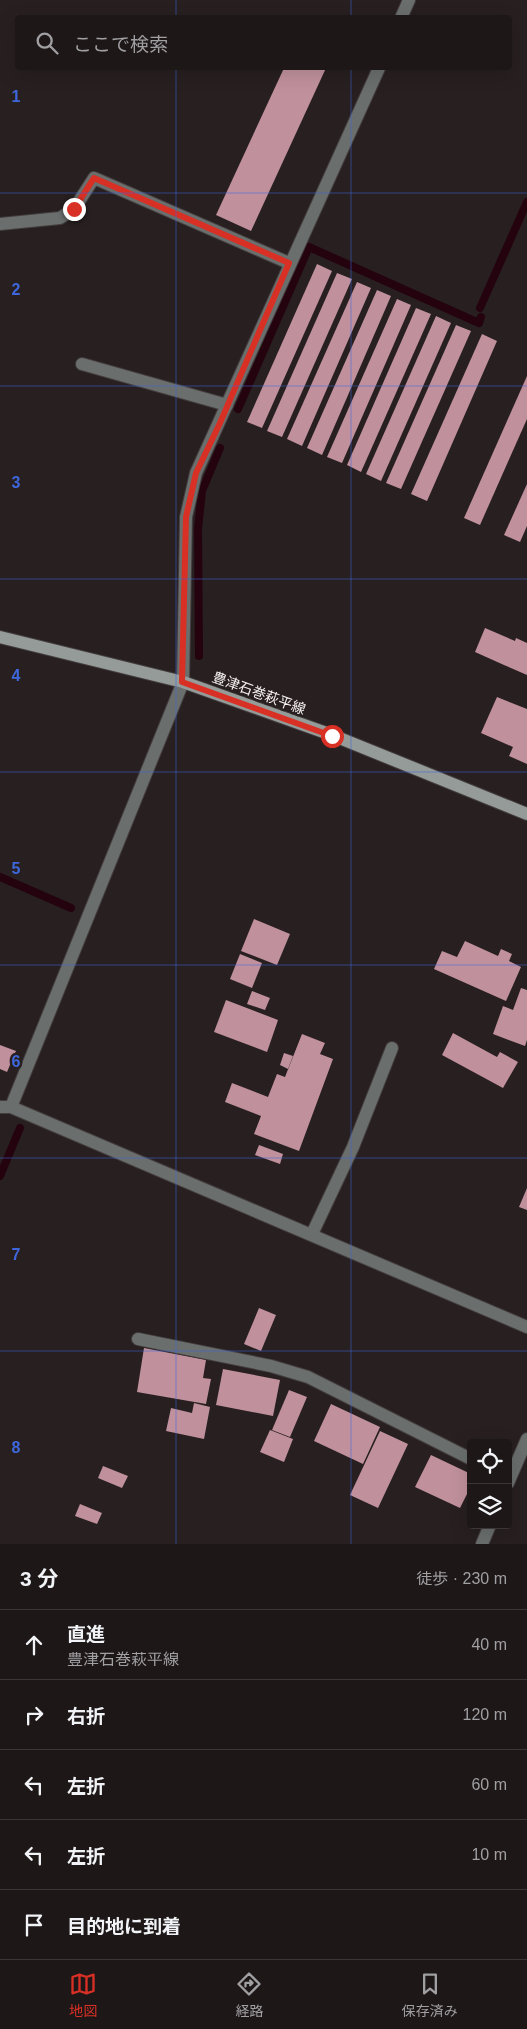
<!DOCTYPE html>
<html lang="ja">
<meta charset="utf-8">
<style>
:root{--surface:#1d1718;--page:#252021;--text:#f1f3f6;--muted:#a09fa2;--line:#3b3637;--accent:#d93025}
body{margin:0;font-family:Arial,"Noto Sans JP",sans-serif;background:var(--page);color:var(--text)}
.controls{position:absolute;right:15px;bottom:15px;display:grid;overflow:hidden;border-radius:5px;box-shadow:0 5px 20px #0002}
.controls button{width:45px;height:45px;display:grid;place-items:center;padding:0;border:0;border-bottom:1px solid var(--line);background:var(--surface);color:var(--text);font:25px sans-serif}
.stop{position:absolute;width:15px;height:15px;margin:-11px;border:4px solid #d93025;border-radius:50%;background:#fff}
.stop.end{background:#d93025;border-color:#fff;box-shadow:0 1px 5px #0008}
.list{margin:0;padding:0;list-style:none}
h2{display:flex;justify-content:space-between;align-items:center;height:65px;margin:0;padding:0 20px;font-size:21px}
h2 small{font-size:16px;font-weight:400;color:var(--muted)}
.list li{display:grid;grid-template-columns:32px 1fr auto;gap:15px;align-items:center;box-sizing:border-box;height:70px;padding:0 20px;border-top:1px solid var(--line)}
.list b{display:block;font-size:19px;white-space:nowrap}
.list p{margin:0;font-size:16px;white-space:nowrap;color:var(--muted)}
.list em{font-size:16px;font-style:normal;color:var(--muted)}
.icon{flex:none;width:28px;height:28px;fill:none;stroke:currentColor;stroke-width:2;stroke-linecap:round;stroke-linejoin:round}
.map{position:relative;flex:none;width:527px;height:1544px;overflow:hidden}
.search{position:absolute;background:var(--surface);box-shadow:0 5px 20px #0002;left:15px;right:15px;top:15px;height:55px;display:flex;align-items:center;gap:12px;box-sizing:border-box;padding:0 18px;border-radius:5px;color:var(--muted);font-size:19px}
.sheet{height:415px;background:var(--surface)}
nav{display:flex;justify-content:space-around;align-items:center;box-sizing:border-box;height:70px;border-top:1px solid var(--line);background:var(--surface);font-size:14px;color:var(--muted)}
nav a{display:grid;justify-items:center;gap:2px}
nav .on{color:var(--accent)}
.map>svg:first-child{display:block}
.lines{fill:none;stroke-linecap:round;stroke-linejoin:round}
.stream{stroke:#24030f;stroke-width:8}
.building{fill:#c0919d}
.minor-casing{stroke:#443d3e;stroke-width:14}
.secondary-casing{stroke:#443d3e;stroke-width:14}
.minor{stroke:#6a6e6d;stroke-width:12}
.secondary{stroke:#949b98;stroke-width:12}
.route{stroke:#d93025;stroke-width:6}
.grid{fill:none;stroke:#3e67dc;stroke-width:1;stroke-opacity:0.55}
.labels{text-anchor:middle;stroke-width:5;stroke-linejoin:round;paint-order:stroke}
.street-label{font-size:14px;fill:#f8f2f4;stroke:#271f20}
.grid-label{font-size:16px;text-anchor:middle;font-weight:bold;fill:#3e67dc;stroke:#271f20;stroke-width:5;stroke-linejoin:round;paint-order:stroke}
</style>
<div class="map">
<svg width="527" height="1544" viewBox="0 0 527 1544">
<rect width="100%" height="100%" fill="#271f20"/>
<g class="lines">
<g class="stream">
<polyline points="480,308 527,202"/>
<polyline points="238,409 309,247 479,323 481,317"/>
<polyline points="199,656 198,529 202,491 220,448"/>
<polyline points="0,877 71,908"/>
<polyline points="0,1176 20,1128"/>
</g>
</g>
<g class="building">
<polygon points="284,68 326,68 251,231 216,215"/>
<polygon points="317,264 332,271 262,428 247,422"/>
<polygon points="337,273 352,279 282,437 267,431"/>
<polygon points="357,282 371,288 302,446 287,439"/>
<polygon points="377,290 391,296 322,455 307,448"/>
<polygon points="397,299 411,305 342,463 327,457"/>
<polygon points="416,308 431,314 361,472 347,465"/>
<polygon points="436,316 451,323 381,481 366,474"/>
<polygon points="456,325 471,331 401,489 386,483"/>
<polygon points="482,334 497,341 427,501 411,494"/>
<polygon points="527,376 527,419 480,525 464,518"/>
<polygon points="527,484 527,526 520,542 504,535"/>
<polygon points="485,628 515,641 516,638 527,643 527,675 504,665 507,658 504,665 475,652"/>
<polygon points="497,697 527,709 527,764 509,756 513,747 481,733"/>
<polygon points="254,919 290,934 277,965 241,951"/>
<polygon points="465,941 498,956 501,949 512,954 509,961 521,967 506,1001 434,969 442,951 457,957"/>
<polygon points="240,954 262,963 252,988 230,979"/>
<polygon points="521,988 527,990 527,1040 525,1046 493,1034 503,1006 513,1010"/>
<polygon points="252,991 270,998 265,1010 247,1004"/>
<polygon points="226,1000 278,1020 267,1052 214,1032"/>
<polygon points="453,1033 497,1057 500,1052 518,1062 503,1088 442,1055"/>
<polygon points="302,1034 325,1043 320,1054 333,1059 299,1151 254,1134 261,1116 225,1102 232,1083 268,1097 277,1074 285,1077"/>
<polygon points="0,1045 16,1051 7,1072 0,1069"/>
<polygon points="284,1053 293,1056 288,1069 280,1065"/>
<polygon points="259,1145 283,1154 280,1164 255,1155"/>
<polygon points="527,1188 527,1210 519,1207"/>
<polygon points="259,1308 276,1315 261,1351 244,1344"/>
<polygon points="144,1348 206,1360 203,1378 211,1379 206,1404 137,1392"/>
<polygon points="223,1369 280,1380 273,1416 216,1405"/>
<polygon points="289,1390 307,1397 290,1437 272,1430"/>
<polygon points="194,1403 210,1407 204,1439 166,1431 171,1408 192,1413"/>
<polygon points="331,1404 380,1427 363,1464 314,1441"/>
<polygon points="270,1430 293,1439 284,1462 260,1452"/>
<polygon points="380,1431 408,1444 378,1508 350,1495"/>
<polygon points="431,1455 471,1474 471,1486 460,1508 415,1487"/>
<polygon points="103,1466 128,1476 122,1488 98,1478"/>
<polygon points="80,1504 102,1513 97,1524 75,1516"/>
</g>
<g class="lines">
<g class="minor-casing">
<g id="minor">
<polyline points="401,18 409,0"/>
<polyline points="0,224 60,218 74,209 94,178 289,263"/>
<polyline points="82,364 227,405"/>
<polyline points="0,1107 11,1107 527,1327"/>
<polyline points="11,1107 183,682 186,517 196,473 379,68"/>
<polyline points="312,1234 353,1147 392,1048"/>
<polyline points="138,1339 271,1366 308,1377 471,1459"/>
<polyline points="508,1483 527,1439"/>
<polyline points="482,1544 490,1525"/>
</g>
</g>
<g class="secondary-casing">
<polyline id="secondary" points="0,637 183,682 332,735 527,814"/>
</g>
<use href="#minor" class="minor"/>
<use href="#secondary" class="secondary"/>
</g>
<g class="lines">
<polyline class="route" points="74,209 94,178 289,263 220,423 196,473 186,517 182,682 332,736"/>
</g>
<path class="grid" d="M 176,0 L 176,18M 351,0 L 351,18M 176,68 L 176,1544M 351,68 L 351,1544M 0,193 L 527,193M 0,386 L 527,386M 0,579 L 527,579M 0,772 L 527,772M 0,965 L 527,965M 0,1158 L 527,1158M 0,1351 L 527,1351"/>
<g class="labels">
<g class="street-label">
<text transform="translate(259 693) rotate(20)" y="5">豊津石巻萩平線</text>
</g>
</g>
<g class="grid-label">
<text x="16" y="102">1</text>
<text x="16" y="295">2</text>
<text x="16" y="488">3</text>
<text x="16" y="681">4</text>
<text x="16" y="874">5</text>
<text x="16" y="1067">6</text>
<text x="16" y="1260">7</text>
<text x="16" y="1453">8</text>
</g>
</svg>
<div class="controls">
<button><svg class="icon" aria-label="locate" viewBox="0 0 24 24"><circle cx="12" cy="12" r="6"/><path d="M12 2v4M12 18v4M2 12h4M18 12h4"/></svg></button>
<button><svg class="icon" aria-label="layers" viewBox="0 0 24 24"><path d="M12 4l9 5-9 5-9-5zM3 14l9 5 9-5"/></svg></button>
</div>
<div class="stop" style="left:332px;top:736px"></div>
<div class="stop end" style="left:74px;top:209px"></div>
<div class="search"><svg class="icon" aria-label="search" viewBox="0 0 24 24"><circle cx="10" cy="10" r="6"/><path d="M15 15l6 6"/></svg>ここで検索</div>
</div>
<section class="sheet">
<h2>3 分<small>徒歩 · 230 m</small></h2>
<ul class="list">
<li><svg class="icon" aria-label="ahead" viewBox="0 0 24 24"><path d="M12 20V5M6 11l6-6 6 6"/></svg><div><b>直進</b><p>豊津石巻萩平線</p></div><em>40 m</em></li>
<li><svg class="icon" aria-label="right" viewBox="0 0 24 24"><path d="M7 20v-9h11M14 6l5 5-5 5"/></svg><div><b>右折</b></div><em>120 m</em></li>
<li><svg class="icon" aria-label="left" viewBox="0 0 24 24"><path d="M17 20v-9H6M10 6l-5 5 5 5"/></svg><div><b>左折</b></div><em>60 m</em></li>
<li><svg class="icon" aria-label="left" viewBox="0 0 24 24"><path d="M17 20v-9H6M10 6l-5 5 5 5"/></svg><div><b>左折</b></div><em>10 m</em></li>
<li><svg class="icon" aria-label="arrive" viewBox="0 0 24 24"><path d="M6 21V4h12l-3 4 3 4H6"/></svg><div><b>目的地に到着</b></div></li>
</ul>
</section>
<nav>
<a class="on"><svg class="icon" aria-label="map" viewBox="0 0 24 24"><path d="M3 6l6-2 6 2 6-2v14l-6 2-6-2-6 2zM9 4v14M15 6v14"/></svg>地図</a>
<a><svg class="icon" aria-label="directions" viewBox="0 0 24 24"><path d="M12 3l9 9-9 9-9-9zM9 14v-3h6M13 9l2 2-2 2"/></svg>経路</a>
<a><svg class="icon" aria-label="saved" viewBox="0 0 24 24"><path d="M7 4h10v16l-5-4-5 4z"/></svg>保存済み</a>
</nav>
